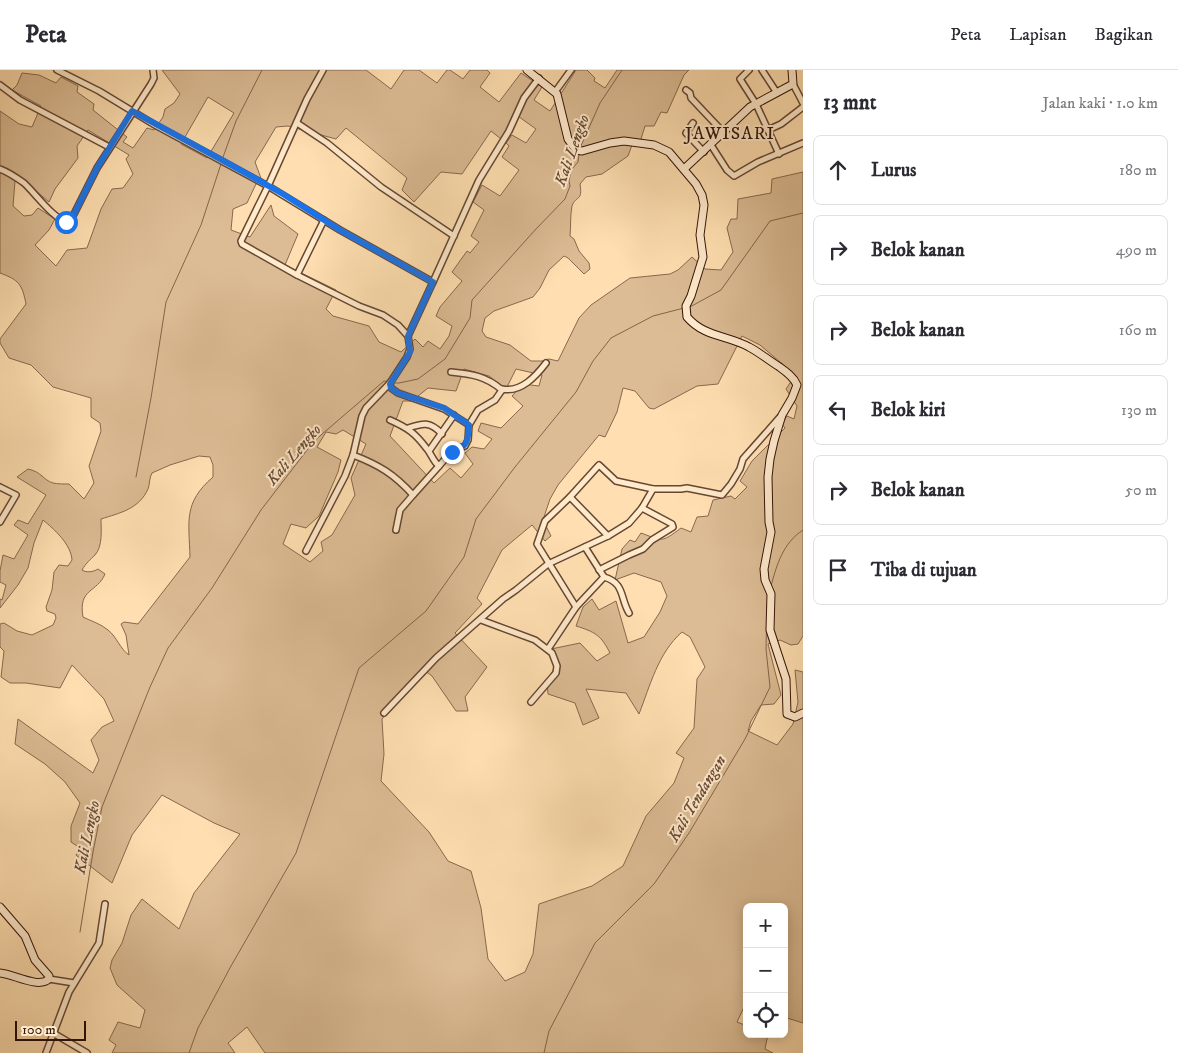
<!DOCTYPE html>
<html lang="id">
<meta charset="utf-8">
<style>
:root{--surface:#fff;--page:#f7f7f7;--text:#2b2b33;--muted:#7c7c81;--line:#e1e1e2}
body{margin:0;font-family:"IM FELL DW Pica",serif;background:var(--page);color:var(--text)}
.controls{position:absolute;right:15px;bottom:15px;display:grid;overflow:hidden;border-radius:8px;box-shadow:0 2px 12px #0003}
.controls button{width:45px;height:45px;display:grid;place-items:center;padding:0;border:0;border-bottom:1px solid var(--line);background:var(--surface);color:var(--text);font:25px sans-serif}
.scale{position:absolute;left:15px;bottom:12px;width:71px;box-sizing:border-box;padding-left:5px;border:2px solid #331407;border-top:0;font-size:14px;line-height:18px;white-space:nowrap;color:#331407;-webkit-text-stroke:4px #ffeacc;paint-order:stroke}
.stop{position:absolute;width:15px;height:15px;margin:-11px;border:4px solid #1a73e8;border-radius:50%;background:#fff}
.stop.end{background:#1a73e8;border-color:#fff;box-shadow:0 1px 5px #0008}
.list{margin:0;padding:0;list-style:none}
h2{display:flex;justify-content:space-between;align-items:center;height:65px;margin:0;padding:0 20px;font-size:21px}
h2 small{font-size:16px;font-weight:400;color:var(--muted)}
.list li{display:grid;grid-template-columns:32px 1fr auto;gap:15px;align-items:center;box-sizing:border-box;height:70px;margin:0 10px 10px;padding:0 10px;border:1px solid var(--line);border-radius:8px}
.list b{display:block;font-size:19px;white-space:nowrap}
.list em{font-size:16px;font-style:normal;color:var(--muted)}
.icon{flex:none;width:28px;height:28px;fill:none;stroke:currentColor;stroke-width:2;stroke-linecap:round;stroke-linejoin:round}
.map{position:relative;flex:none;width:803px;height:983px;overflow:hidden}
header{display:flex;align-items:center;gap:30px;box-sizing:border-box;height:70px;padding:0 25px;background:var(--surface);border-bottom:1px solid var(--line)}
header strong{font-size:24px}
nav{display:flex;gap:28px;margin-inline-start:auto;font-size:18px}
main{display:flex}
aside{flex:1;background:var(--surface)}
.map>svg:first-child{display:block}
.green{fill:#dcbc94;stroke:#88684e;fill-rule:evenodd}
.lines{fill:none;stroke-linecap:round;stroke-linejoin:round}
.stream{stroke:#84644a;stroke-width:1}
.street-casing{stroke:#664732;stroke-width:8}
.secondary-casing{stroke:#331407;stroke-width:9}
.street{stroke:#ffeacc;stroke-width:5}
.secondary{stroke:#ffeacc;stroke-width:7}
.route{stroke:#1a73e8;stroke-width:6}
.labels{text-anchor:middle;stroke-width:4;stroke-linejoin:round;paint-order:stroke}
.water-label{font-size:16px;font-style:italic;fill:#694a34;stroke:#ffeacc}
.quarter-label{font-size:18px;letter-spacing:1px;fill:#331407;stroke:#ffeacc}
</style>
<header>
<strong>Peta</strong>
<nav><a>Peta</a><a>Lapisan</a><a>Bagikan</a></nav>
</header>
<main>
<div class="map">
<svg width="803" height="983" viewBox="0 0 803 983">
<rect width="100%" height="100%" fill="#ffdfb1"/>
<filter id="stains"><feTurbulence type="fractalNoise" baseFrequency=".004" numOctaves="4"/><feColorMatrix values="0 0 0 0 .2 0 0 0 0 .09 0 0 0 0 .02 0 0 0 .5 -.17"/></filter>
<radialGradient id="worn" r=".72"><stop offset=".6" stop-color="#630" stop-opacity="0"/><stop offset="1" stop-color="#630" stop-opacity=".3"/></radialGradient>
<path class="green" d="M 162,0 L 366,0 L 391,19 L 404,0 L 419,0 L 437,13 L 447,0 L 450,0 L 463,9 L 470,0 L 487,0 L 490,3 L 480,17 L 499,32 L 521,3 L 542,17 L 534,30 L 550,41 L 576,0 L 587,0 L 595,8 L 594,11 L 605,18 L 617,0 L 689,0 L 684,5 L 667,43 L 661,42 L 654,56 L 645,56 L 641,69 L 632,75 L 628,86 L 602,104 L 586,107 L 580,114 C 583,132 576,125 572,136 C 570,145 571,157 570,166 L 574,169 L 579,181 L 589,193 L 590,199 L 584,204 L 568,188 L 564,186 L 549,200 L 540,218 L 533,227 L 494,241 L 485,248 L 482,261 L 486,267 L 510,275 L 531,291 L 542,291 L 549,289 L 558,291 L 579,248 L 591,235 L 630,208 L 670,204 L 678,200 L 692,187 L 705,199 L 721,200 L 733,182 L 727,158 L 731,149 L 737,149 L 738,129 L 771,123 L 772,109 L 803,102 L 803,566 L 798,574 L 791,575 L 780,570 L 768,574 L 781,625 L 774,634 L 761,635 L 751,651 L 748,661 L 777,675 L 793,654 L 798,632 L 795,600 L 803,602 L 803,953 L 784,947 L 784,837 L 747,837 L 747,935 L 745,935 L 737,952 L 747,956 L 747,964 L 768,964 L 765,979 L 773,983 L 265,983 L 247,957 L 228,973 L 235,983 L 112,983 L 116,975 L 109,970 L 118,952 L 140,958 L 145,940 L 117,915 L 110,898 L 112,890 L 122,873 L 131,845 L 142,829 L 179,859 L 194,823 L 240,764 L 214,753 L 162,725 L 132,765 L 112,813 L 76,785 L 80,778 L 71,772 L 71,756 L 80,733 L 65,712 L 45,694 L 15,674 L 18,649 L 93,703 L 99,690 L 91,670 L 102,657 L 114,651 L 104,629 L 72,595 L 60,618 L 26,613 L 10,613 L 1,607 L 4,581 L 0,577 L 0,554 L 4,553 L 17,561 L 32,565 L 53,555 L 56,548 L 55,544 L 47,541 L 46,537 L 52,520 L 54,502 L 59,495 L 68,496 L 72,490 C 71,474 54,459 43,450 L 34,473 L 28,498 L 18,515 L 0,538 L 0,529 L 2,530 L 6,515 L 0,512 L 0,501 L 3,485 L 14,489 L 28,465 L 14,455 L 18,450 L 28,454 L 46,425 L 17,407 L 28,399 C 42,402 43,410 53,413 C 57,414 64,414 69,414 L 84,429 L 94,413 L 89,396 L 101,361 L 100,353 L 91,347 L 91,328 L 53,317 L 31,295 L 9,288 L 0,273 L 0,269 L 26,234 C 22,214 19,210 0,203 L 0,41 L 19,54 L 32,57 L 41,36 L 12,20 L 17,15 L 22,3 L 39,5 L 56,13 L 61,7 L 78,16 L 77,22 L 94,34 L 93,40 L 127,67 L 123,72 L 133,78 L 147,58 L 154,60 L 163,47 L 165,39 L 174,33 L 180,24 ZM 208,27 L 234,43 L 207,88 L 181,74 ZM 515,44 L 536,59 L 526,73 L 512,65 L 506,73 L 509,76 L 502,87 L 519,100 L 500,126 L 482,115 L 473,132 L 484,140 L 471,166 L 479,172 L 470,183 L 467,181 L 452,202 L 462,211 L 440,237 L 436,246 L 452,256 L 449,266 L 440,279 L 428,271 L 423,277 L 415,269 L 401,282 L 379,272 L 369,256 L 333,246 L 326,239 L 336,220 L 285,195 L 298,164 L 274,146 L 271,135 L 250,167 L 231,160 L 233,139 L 247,133 L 256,114 L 262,111 L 255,92 L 276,57 L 288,56 L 336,69 L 346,58 L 407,108 L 402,120 L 414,132 L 441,102 L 462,104 L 491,61 L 501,69 ZM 88,60 L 129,85 L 126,89 L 133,104 L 123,118 L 112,119 L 101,139 L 87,178 L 67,180 L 56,196 L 35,175 L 49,160 L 55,149 L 38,138 L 32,145 L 24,146 L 13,136 L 15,111 L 22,109 L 49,132 L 55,119 L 78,88 L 77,76 ZM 742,266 L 760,275 L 793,303 L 792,310 L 786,319 L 797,336 L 794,349 L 787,346 L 782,354 L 785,358 L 752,391 L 740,411 L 747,417 L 735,429 L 731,426 L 713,430 L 708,446 L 697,447 L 691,462 L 681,458 C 661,473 663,471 641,463 L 635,472 L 630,470 L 622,479 L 615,510 L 634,503 L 661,512 L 667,526 L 660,542 L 644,567 L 628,573 L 616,531 L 599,540 L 592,529 L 583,537 L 576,556 C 595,562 601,565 610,583 L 597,591 L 580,573 L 551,579 L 555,597 L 547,611 L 548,624 L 575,633 L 583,655 L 599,648 L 586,619 L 626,623 L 639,644 C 650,616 658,583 682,562 L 690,567 L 705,597 L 697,609 L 694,658 L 676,683 L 684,688 L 674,713 L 646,746 L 623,796 L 592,816 L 539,834 L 533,884 L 525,902 L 505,911 L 488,889 L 481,838 L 471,801 L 448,791 L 429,762 L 381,711 L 384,684 L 382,649 L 424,600 L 432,606 L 456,641 L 468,641 L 465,627 L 487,597 L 455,563 L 482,534 L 477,528 L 502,480 L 532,455 L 545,471 L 551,466 L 543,450 L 550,429 L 558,415 L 599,365 L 605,367 L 617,342 L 623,318 L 635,321 L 649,338 L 654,339 L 697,316 L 718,314 ZM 464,299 L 489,306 L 506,319 L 516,299 L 542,305 L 539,316 L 523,314 L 512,326 L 523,336 L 501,358 L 481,353 L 478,361 L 492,369 L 484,379 L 472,377 L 465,383 L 473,394 L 461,408 L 450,398 L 434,413 L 390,366 L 403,331 L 412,331 L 428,318 L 456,321 ZM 343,360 L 366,374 L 351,408 L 355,425 L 332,465 L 321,472 L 323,481 L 310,492 L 283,474 L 291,454 L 306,458 L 319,446 L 338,402 L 341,390 L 317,377 L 326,362 L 336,364 ZM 199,386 L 210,387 L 213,395 L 213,407 C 183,433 189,451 190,487 L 138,554 L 124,552 L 121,554 L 126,565 L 129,585 C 120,579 117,567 108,560 C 101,554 91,551 83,547 C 78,518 97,523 105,504 L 98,499 C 93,502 87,503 82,500 C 86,493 90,490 95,485 C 103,476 101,460 101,449 C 120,443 139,439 148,419 C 150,414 149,408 152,403 L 170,395 Z"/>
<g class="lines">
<g class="stream">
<polyline points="580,78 600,33 622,0"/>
<polyline points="222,90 236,51 262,0"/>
<polyline points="688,238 721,220 770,151 803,143"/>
<polyline points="393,313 399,313 418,309 445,289 470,248 472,230 536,159 565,129 570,116 569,111 571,100 578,92 579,85"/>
<polyline points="136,407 151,328 166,232 201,155 221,94"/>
<path d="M 771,516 C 777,494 783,473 803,460"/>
<polyline points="80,862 93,782 102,737 150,617 168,578 212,518 261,440 314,371 384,311 389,312"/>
<polyline points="189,983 198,958 231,896 296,783 359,598 426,541 464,487 476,449 515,397 576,322 593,291 611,268 653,246 684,238"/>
<polyline points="544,983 549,961 595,873 654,814 689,763 745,669 770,617 766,579 767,535"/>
</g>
<g class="street-casing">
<g id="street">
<polyline points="57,0 99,21 155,55 268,116 241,171 242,174 297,205 359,236 383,245 398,255 408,266"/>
<polyline points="749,0 740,9 756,34 779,84"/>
<polyline points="762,0 777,23"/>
<polyline points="793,14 803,33"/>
<polyline points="0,15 20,30 109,77"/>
<polyline points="686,20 690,23 691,28 724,63"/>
<polyline points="555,22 571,0"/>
<polyline points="297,53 327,73 381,117 454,166"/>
<polyline points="693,53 686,63 704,82"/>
<polyline points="768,60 781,54 803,37"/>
<polyline points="711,75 727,100 734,106 758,92 803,73"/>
<path d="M 0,99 C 8,102 17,108 24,113 C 35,123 54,150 68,152 L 72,148 L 97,98 L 151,14 L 154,8 L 153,0"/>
<polyline points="297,205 324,150"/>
<polyline points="433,212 479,110 509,61 524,28 539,8"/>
<path d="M 451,302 C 471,304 486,306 502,320 L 495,330 L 478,340 L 469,355"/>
<path d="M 502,320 L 502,319 C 521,323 536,306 546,293"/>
<path d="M 390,350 C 408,358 415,363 427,379 C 432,385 433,391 439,396 L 452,381 L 465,376 L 468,370 L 469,355 L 444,339 L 398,323 L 391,318 L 390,313"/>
<path d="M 408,358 C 423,353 430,351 442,364"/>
<polyline points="429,381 454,345"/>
<path d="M 353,385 C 379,395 394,404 413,425 L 439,396"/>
<polyline points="0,417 16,425 0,452"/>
<polyline points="570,427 545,451 537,474 576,537"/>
<polyline points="396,460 400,440 413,425"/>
<polyline points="608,466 570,427 599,395 616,411 653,419"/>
<polyline points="306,481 345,406 353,385 362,346 366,338 390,313 407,287 410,279 408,266 433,212 340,160 268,116 307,29 323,0"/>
<polyline points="599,500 629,485 643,479 652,470 673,457 672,454 642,438"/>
<path d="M 604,507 C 625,513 620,528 629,543"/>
<polyline points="481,550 535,570 552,583 557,596 556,603 531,632"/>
<polyline points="548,579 576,537 604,507 585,477"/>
<polyline points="384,643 436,588 503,529 516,520 548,494 608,466 629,453 642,438 653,419 681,419 687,418 722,425 731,414 740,399 743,389 780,347"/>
<polyline points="49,909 74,913"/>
<polyline points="53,963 87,983"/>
<polyline points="46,983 69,922 99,873 105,834"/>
</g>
</g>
<g class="secondary-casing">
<g id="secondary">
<path d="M 527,0 L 557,24 L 568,69 L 576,80 L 582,81 L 610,73 L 624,71 L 654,75 L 669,82 L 696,114 L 702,125 L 704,135 L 700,165 L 703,187 L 691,226 L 686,236 L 687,247 C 704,267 727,265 749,277 C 759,282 768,290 778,296 C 785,301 793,306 797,315 L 792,328 L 782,345 L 774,371 L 770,389 L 768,407 L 769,452 L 771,462 L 764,499 L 765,510 L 771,524 L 770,560 L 786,609 L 787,644 L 795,647 L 803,643"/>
<polyline points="684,99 750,37 793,14 792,0"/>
<path d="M 0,837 L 25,866 L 35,890 L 49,906 L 49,909 C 38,919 14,904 0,903"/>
</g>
</g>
<use href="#street" class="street"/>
<use href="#secondary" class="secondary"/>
</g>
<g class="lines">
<path class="route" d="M 66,152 L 72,148 L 97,98 L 132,41 L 233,96 L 283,124 L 340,160 L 433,212 L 408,266 L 410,282 L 390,314 L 391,318 L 398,323 L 444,338 L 469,355 C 468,372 468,376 452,382"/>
</g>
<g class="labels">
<g class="water-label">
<text transform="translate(571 80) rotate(-70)" y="6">Kali Lengko</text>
<text transform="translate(293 384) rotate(-49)" y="6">Kali Lengko</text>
<text transform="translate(696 728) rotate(-59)" y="6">Kali Tendangan</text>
<text transform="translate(86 767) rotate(-78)" y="6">Kali Lengko</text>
</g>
<g class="quarter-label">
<text x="730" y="69">JAWISARI</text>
</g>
</g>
<rect width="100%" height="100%" filter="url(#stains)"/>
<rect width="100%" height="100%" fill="url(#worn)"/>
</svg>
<div class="controls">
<button>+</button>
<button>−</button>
<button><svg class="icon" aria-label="locate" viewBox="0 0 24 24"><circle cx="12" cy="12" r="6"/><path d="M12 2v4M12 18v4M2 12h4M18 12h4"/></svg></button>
</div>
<div class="scale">100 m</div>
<div class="stop" style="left:66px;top:152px"></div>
<div class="stop end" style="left:452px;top:382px"></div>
</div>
<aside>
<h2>13 mnt<small>Jalan kaki · 1.0 km</small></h2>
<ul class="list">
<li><svg class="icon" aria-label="ahead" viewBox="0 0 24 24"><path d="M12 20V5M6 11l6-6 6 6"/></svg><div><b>Lurus</b></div><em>180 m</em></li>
<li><svg class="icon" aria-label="right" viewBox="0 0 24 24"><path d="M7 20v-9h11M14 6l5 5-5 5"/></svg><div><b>Belok kanan</b></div><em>490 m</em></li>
<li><svg class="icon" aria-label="right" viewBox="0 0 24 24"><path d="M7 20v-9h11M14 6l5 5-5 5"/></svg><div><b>Belok kanan</b></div><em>160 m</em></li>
<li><svg class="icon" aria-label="left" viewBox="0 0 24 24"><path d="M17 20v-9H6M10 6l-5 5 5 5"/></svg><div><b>Belok kiri</b></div><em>130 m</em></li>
<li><svg class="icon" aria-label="right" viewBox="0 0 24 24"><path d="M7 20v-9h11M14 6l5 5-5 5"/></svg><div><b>Belok kanan</b></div><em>50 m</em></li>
<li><svg class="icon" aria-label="arrive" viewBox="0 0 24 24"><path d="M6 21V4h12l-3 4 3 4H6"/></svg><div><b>Tiba di tujuan</b></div></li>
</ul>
</aside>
</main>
